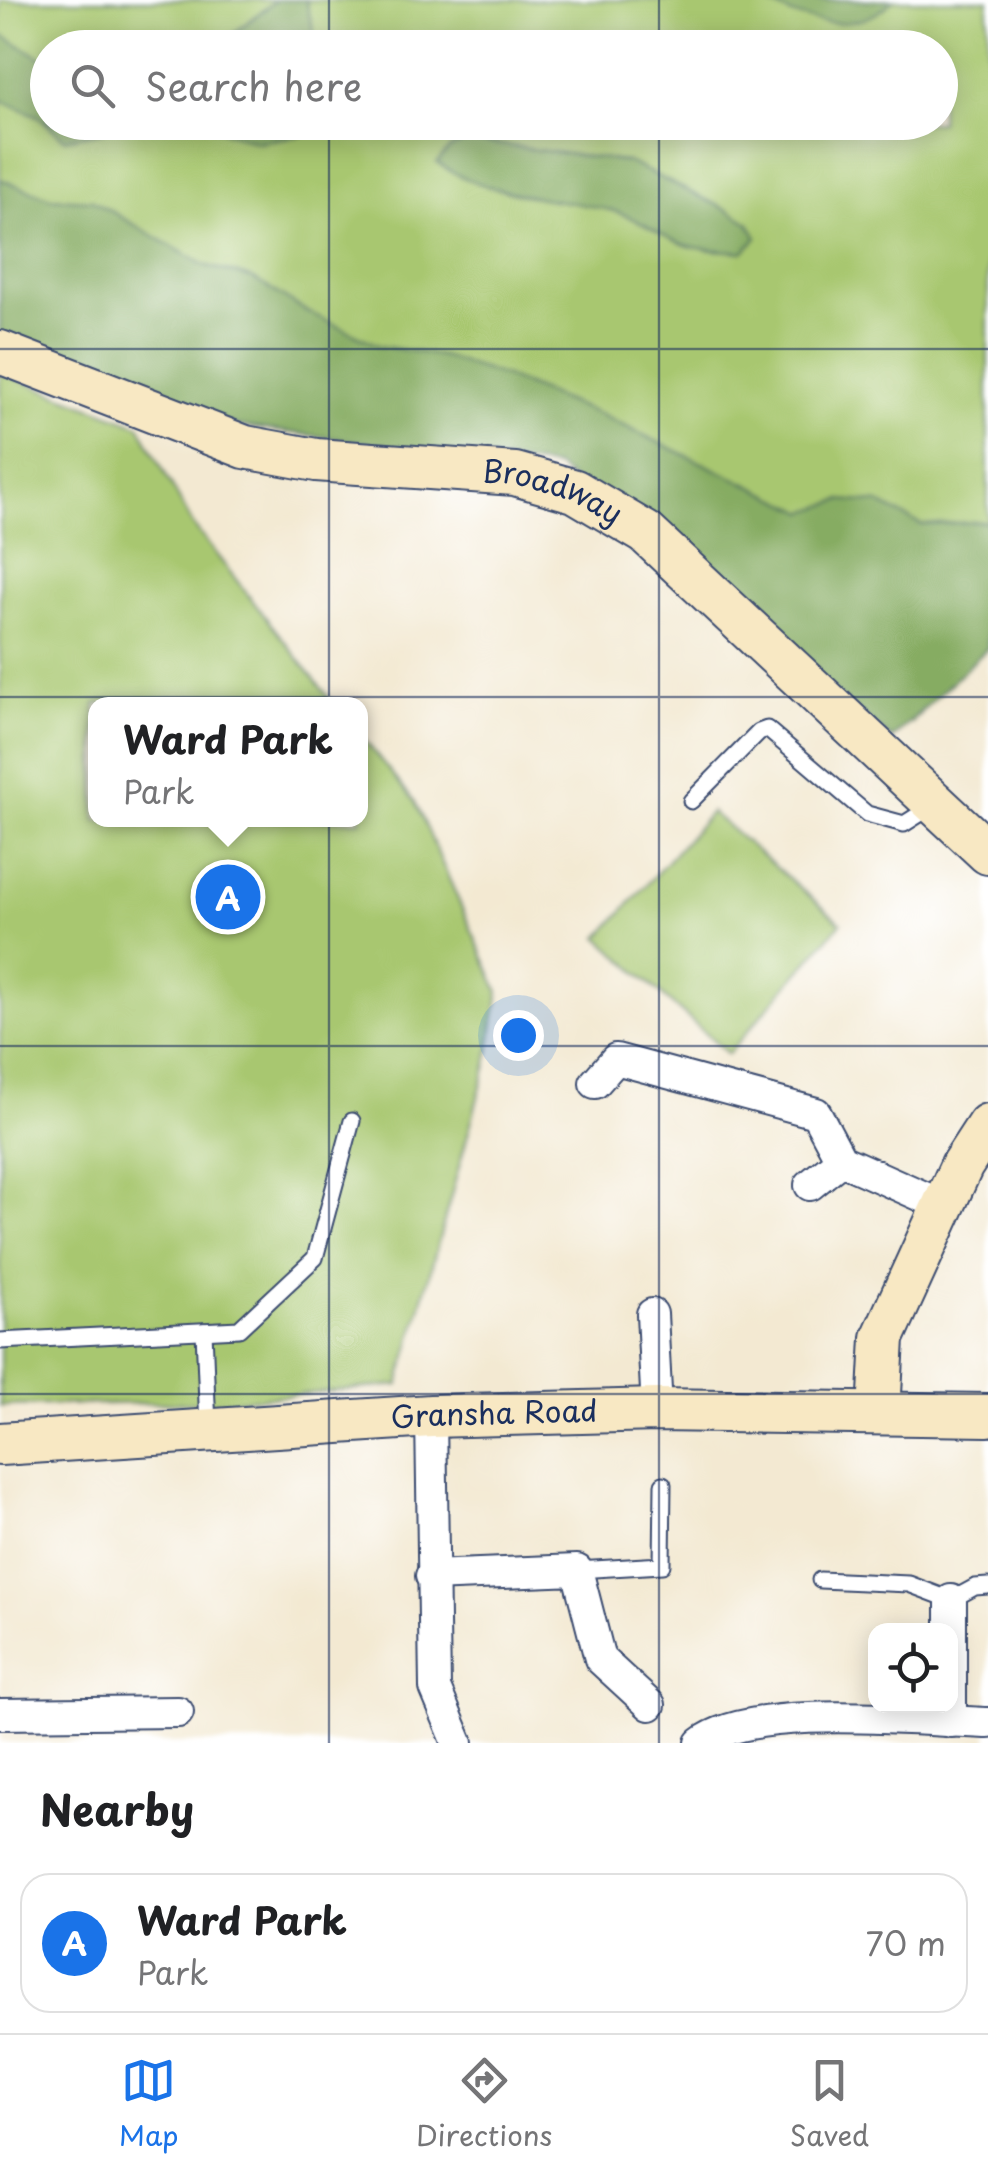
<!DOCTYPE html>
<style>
:root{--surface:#fff;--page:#f2f2f2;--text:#202124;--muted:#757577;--line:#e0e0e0;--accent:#1a73e8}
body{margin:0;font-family:"Playpen Sans",sans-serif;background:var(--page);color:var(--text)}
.controls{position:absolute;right:30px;bottom:30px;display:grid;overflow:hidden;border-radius:20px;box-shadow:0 5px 25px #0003}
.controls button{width:90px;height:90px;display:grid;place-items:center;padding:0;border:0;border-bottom:2px solid var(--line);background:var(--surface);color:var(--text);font:50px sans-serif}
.you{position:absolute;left:518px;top:1035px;width:35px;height:35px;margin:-25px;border:8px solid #fff;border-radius:50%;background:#1a73e8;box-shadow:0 0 0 15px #1a73e833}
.badge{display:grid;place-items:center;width:65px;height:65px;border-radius:50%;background:var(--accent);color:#fff;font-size:32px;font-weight:700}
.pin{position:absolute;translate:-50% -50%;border:5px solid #fff;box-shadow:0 2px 10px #0006}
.popup{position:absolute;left:88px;top:697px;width:280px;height:130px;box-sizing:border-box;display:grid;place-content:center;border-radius:20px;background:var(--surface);filter:drop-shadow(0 2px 8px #0005);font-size:32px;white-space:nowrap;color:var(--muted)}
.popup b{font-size:38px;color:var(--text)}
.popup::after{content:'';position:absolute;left:50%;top:100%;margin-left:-20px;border:20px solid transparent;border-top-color:var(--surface)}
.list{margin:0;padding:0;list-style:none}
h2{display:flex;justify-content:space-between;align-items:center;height:130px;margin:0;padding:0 40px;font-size:42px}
h2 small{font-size:32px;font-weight:400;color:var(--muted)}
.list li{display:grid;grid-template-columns:65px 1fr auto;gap:30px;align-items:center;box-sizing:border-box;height:140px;margin:0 20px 20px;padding:0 20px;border:2px solid var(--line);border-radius:30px}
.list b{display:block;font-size:38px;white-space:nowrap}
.list p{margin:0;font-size:32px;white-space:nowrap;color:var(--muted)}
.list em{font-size:32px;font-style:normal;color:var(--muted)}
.icon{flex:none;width:55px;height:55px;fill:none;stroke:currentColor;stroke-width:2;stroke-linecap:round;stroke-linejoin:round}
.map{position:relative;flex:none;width:988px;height:1743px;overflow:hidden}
.search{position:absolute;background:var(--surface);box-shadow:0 5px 25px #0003;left:30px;right:30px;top:30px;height:110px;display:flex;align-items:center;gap:25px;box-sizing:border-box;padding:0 35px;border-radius:55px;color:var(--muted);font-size:38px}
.sheet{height:290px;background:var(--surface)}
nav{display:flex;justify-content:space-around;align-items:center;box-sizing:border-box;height:140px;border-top:2px solid var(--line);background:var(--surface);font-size:28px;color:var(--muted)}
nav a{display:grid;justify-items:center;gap:5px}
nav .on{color:var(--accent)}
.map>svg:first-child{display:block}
.green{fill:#a8c76f;stroke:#627b66;stroke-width:2.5;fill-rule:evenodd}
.forest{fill:#86ac62;stroke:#506e60;stroke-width:2.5}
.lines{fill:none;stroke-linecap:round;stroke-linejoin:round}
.lane-casing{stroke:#3b4b6f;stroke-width:19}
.street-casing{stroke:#3b4b6f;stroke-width:34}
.secondary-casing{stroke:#3b4b6f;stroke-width:46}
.lane{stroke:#fff;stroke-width:15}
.street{stroke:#fff;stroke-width:30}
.secondary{stroke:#f8e8c3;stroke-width:42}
.grid{fill:none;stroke:#1b2f5e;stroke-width:2.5;stroke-opacity:0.55}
.labels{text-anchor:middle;stroke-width:9;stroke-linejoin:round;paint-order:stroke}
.street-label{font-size:30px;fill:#1b2f5e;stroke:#fff}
</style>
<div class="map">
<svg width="988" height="1743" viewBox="0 0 988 1743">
<rect width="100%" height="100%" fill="#fff"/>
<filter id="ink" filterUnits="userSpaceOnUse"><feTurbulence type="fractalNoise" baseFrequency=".01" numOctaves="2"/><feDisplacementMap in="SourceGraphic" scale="20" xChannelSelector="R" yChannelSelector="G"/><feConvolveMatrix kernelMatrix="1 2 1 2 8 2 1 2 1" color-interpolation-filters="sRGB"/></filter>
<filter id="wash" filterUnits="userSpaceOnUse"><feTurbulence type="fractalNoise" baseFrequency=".0048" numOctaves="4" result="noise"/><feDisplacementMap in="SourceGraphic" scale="40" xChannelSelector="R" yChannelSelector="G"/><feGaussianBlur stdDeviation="2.25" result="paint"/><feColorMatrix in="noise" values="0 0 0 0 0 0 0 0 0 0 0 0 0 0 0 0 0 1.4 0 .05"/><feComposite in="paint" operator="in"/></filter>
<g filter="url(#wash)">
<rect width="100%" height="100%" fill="#f3e9d2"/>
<g class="green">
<path d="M 0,0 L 988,0 L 988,648 L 941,688 L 912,723 L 556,467 L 238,426 L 0,343 ZM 48,48 L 940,48 L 940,122 L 48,122 Z"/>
<polygon points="0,373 139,425 193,525 334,704 96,704 96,820 360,820 361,736 415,802 499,992 487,1065 399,1385 219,1402 0,1406"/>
<polygon points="711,812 841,923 728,1054 599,938"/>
</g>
<g class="forest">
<polygon points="276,0 306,0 317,47 216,47"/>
<path d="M 761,0 L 893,0 C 858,38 801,22 761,0 Z"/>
<polygon points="0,34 47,61 48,122 105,123 104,131 64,139 38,116 0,100"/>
<polygon points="200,123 309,123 303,135 257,142"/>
<path d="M 467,140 L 628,162 L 730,211 L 749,223 L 757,238 L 743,252 C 726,250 705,251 689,246 C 661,238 638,217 610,210 C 552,197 488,197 437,163 L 449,149 Z"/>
<polygon points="0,179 51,198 92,200 204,265 252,278 308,312 380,346 442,356 504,376 603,416 806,512 841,500 879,503 922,525 988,521 988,648 892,739 556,467 238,426 0,343"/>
</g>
</g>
<g filter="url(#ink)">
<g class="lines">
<g class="lane-casing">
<g id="lane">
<polyline points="691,801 759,732 767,729 867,814 904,824 934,805"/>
<polyline points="204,1331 208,1427"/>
<polyline points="0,1341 239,1329 315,1258 352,1121"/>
<polyline points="577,1570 662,1565 663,1484"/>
<polyline points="820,1580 909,1584 951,1600 975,1587 988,1586"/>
</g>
</g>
<g class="street-casing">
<g id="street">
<polyline points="595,1083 616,1059 816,1113 841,1160 942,1205"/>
<polyline points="810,1185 841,1160"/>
<polyline points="652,1314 657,1410"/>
<polyline points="431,1416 435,1688 458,1743"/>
<polyline points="431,1576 577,1570 600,1659 650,1705"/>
<polyline points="0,1714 178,1712"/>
<polyline points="951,1722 951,1600"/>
<path d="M 701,1743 C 751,1703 920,1721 988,1723"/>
</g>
</g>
<g class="secondary-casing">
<g id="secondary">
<path id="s1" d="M 0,352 L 245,447 L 316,460 L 515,474 L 575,491 L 646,533 L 988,853"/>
<polyline points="879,1413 883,1338 962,1165 988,1125"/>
<path id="s2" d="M 0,1444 L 431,1416 L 657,1410 L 988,1415"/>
</g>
</g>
<use href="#lane" class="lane"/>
<use href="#street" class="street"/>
<use href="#secondary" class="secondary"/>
</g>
</g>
<path class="grid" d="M 329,0 L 329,48M 659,0 L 659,48M 329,122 L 329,1743M 659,122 L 659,1743M 0,349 L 988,349M 0,697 L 988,697M 0,1046 L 988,1046M 0,1394 L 988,1394"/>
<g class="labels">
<g class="street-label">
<text dy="10" stroke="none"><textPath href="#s1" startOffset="575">Broadway</textPath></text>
<text dy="10" stroke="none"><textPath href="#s2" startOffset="495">Gransha Road</textPath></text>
</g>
</g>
</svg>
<div class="controls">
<button><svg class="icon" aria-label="locate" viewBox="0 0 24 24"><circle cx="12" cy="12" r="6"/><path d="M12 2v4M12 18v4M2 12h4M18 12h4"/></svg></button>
</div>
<div class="you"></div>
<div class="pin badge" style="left:228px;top:897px">A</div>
<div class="popup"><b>Ward Park</b>Park</div>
<div class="search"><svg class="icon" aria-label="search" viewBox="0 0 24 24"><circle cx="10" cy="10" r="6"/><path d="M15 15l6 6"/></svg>Search here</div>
</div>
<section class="sheet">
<h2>Nearby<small></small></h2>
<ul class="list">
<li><span class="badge">A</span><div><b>Ward Park</b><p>Park</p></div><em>70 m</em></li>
</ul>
</section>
<nav>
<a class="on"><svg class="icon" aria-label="map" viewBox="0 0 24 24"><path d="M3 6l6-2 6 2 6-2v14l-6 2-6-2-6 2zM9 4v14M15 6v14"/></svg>Map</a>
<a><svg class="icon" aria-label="directions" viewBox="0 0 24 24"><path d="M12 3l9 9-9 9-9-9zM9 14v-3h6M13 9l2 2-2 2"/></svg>Directions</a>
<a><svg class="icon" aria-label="saved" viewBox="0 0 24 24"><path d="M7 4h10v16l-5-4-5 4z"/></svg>Saved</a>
</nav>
